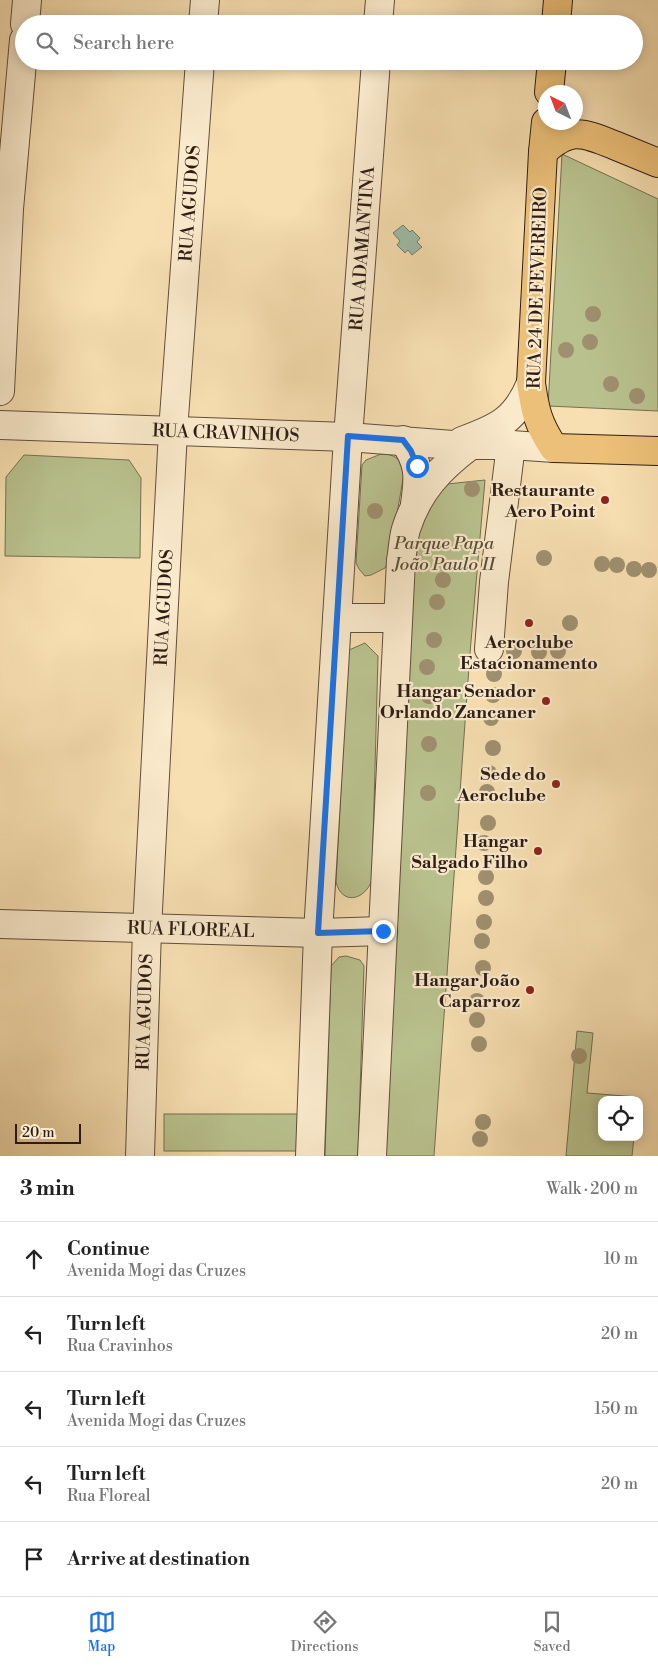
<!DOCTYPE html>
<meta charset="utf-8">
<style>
:root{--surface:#fff;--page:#f6f6f6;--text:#222;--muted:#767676;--line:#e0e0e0;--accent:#1a73e8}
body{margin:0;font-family:"Libre Bodoni",serif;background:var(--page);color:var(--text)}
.controls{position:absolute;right:15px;bottom:15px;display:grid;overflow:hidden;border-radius:10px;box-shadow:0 2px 12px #0003}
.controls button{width:45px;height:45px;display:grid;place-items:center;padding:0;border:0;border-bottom:1px solid var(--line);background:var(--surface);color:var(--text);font:25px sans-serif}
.compass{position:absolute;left:538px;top:85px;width:45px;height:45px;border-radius:50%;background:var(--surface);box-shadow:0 2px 12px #0003;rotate:318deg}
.scale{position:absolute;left:15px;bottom:12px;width:66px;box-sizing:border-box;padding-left:5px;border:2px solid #2d1d15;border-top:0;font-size:14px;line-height:18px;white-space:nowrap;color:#2d1d15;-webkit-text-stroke:4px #faeacc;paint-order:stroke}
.stop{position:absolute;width:15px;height:15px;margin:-11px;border:4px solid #1a73e8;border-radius:50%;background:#fff}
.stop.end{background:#1a73e8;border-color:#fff;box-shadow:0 1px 5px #0008}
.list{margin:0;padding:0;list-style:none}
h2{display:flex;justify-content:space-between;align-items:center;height:65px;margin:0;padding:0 20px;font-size:21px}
h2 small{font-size:16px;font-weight:400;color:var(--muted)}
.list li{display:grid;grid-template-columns:32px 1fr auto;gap:15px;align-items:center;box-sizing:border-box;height:75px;padding:0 20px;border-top:1px solid var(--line)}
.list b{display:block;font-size:19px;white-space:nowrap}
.list p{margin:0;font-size:16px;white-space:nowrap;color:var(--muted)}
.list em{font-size:16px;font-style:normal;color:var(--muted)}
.icon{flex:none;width:28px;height:28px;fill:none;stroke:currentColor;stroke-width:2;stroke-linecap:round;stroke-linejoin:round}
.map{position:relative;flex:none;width:658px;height:1156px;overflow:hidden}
.search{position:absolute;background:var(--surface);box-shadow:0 2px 12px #0003;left:15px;right:15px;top:15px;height:55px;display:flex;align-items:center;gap:12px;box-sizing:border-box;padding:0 18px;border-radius:28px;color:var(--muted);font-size:19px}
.sheet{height:440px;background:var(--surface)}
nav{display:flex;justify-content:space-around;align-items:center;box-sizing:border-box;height:70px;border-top:1px solid var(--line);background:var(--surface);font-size:14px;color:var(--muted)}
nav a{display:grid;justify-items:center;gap:2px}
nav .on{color:var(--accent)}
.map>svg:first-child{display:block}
.green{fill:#b9c28e;stroke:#737052}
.water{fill:#9dbda9;stroke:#707d6e}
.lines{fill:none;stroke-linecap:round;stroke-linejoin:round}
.minor-casing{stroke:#604e3c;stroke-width:30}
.major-casing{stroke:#2d1d15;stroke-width:30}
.minor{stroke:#faeacc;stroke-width:28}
.major{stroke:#ecc078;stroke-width:28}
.tree{fill:#9f906f}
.route{stroke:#1a73e8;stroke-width:6}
.poi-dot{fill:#8f2418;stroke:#faeacc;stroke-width:2}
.labels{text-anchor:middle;stroke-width:4.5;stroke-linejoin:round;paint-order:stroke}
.street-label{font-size:18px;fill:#2d1d15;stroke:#faeacc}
.poi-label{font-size:18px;font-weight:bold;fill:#2d1d15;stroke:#faeacc;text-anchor:end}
.park-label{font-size:18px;font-style:italic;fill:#574f39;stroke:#faeacc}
</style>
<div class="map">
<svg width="658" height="1156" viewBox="0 0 658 1156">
<rect width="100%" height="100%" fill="#f7dfb1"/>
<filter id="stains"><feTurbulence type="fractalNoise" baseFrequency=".004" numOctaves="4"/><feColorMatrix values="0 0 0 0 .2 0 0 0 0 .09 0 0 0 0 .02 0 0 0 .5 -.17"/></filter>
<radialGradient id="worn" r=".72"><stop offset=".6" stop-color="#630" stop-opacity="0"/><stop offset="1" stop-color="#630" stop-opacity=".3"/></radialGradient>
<g class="green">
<polygon points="562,154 658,199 658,411 548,406"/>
<path d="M 381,454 C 394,454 398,458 405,468 L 389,559 L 385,568 L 371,575 L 365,576 L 359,569 L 356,563 L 362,465 L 366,460 Z"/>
<polygon points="24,455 129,460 141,478 140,558 5,556 6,477"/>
<polygon points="485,480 470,653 434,1156 385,1156 410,546 438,485"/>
<path d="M 365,643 L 378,656 L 372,880 C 365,900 342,906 336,882 L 348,655 L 349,650 Z"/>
<polygon points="346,956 360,960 364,966 358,1156 325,1156 331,966 339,957"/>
<polygon points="577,1031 593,1033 587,1093 637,1097 637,1100 602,1100 602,1137 634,1137 632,1156 566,1156"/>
<rect x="164" y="1114" width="136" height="37"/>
</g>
<polygon class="water" points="403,225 410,232 412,230 420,238 417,242 422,247 412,255 408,250 405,253 397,245 400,241 393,233"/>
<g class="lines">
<g class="minor-casing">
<g id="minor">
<polyline points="25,24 27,0"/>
<polyline points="203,24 205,0"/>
<polyline points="378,24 380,0"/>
<polyline points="0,391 9,209 24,40"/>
<path id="s1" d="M 0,425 L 348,437 L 453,445 L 511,445 L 554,448"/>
<path d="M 403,440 C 420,463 419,477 415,504"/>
<path d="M 462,441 C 498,428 516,420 531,383"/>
<polyline points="337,618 398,618"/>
<polyline points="489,649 494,582 511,445"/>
<path id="s2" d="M 0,924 L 318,933 L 383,931"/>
<path id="s3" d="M 140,1156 L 147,929 L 173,431 L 200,61"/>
<path id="s4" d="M 310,1156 L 318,933 L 348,437 L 376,61"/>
<path d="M 372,1156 L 401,560 C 403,550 403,539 406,529 C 418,491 440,468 471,445"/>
</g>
</g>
<g class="major-casing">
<g id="major">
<polyline points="556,24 558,0"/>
<polyline points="549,92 552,61"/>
<path d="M 546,122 L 543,152 L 531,383 C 535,411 538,424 554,448 L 658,451"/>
<path d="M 543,152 C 570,127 582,132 614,145 C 629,151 643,157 658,163"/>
</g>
</g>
<use href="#minor" class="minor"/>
<use href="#major" class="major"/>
</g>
<g class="tree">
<circle cx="593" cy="314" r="8"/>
<circle cx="590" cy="342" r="8"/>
<circle cx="566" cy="350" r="8"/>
<circle cx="611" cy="384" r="8"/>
<circle cx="637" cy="396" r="8"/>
<circle cx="472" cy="489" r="8"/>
<circle cx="375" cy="511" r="8"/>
<circle cx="544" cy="558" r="8"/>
<circle cx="602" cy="564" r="8"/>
<circle cx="617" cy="565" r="8"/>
<circle cx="634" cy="569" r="8"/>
<circle cx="649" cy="570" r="8"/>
<circle cx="443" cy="580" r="8"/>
<circle cx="437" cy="602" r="8"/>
<circle cx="570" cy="623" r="8"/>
<circle cx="434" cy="640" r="8"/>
<circle cx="514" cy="651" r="8"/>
<circle cx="558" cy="651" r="8"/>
<circle cx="539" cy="652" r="8"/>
<circle cx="427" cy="667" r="8"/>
<circle cx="494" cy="674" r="8"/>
<circle cx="493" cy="695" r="8"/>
<circle cx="429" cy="696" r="8"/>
<circle cx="491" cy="718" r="8"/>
<circle cx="429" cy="744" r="8"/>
<circle cx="493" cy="748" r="8"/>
<circle cx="489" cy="773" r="8"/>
<circle cx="487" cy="792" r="8"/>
<circle cx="428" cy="793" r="8"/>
<circle cx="488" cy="823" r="8"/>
<circle cx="484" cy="843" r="8"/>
<circle cx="486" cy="877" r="8"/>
<circle cx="486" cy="898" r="8"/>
<circle cx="484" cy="922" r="8"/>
<circle cx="482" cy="941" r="8"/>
<circle cx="483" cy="968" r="8"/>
<circle cx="477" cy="1001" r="8"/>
<circle cx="477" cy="1020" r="8"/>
<circle cx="479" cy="1044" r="8"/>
<circle cx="579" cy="1056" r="8"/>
<circle cx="483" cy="1122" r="8"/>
<circle cx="480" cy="1139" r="8"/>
</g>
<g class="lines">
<polyline class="route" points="383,931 318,933 348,436 403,440 411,451 417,466"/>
</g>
<g class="poi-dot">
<circle cx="605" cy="500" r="5"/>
<circle cx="529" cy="623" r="5"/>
<circle cx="546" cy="701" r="5"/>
<circle cx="556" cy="784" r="5"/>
<circle cx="538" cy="851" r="5"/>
<circle cx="530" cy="990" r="5"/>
</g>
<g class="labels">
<g class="street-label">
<text dy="6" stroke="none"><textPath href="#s3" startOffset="954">RUA AGUDOS</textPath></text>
<text dy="6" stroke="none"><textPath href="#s4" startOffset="909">RUA ADAMANTINA</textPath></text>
<text transform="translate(537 288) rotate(-88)" y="6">RUA 24 DE FEVEREIRO</text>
<text dy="6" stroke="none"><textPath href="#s1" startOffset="226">RUA CRAVINHOS</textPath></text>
<text dy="6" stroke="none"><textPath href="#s3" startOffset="549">RUA AGUDOS</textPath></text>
<text dy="6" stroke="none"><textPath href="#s2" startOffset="191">RUA FLOREAL</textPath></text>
<text dy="6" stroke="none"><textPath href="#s3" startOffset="144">RUA AGUDOS</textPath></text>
</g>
<g class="poi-label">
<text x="595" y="496">Restaurante<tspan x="595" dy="21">Aero Point</tspan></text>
<text x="529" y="648" text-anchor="middle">Aeroclube<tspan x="529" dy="21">Estacionamento</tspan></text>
<text x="536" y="697">Hangar Senador<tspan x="536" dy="21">Orlando Zancaner</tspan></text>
<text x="546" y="780">Sede do<tspan x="546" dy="21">Aeroclube</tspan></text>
<text x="528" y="847">Hangar<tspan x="528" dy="21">Salgado Filho</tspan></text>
<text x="520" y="986">Hangar João<tspan x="520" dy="21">Caparroz</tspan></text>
</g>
<g class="park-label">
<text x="444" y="549">Parque Papa<tspan x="444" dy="21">João Paulo II</tspan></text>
</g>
</g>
<rect width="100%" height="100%" filter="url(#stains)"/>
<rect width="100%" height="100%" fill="url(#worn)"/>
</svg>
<div class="controls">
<button><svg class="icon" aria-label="locate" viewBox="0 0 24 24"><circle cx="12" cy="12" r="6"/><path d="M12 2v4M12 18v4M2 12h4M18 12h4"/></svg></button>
</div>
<svg class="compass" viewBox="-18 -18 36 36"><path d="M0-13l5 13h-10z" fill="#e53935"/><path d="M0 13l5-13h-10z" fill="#767676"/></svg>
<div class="scale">20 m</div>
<div class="stop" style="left:417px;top:466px"></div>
<div class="stop end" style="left:383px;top:931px"></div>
<div class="search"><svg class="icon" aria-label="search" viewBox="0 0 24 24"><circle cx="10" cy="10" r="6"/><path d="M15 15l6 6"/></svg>Search here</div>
</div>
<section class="sheet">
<h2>3 min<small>Walk · 200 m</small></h2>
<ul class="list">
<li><svg class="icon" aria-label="ahead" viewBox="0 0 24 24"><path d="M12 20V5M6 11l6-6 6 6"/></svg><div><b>Continue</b><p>Avenida Mogi das Cruzes</p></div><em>10 m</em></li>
<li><svg class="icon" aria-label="left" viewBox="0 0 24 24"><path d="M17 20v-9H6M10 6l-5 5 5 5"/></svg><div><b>Turn left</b><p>Rua Cravinhos</p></div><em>20 m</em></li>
<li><svg class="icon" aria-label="left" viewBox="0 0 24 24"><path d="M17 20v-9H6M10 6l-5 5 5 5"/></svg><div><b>Turn left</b><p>Avenida Mogi das Cruzes</p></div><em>150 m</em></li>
<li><svg class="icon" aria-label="left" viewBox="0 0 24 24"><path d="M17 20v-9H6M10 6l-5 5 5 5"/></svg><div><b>Turn left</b><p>Rua Floreal</p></div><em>20 m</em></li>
<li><svg class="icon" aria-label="arrive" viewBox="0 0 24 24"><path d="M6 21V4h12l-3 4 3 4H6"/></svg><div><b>Arrive at destination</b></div></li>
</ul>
</section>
<nav>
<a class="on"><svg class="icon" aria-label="map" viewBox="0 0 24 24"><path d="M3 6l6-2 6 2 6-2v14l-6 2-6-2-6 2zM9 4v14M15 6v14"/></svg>Map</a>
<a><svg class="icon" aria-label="directions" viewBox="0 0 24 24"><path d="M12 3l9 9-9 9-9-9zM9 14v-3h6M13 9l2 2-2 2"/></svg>Directions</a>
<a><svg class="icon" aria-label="saved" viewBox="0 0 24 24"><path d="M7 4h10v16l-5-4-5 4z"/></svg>Saved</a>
</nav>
